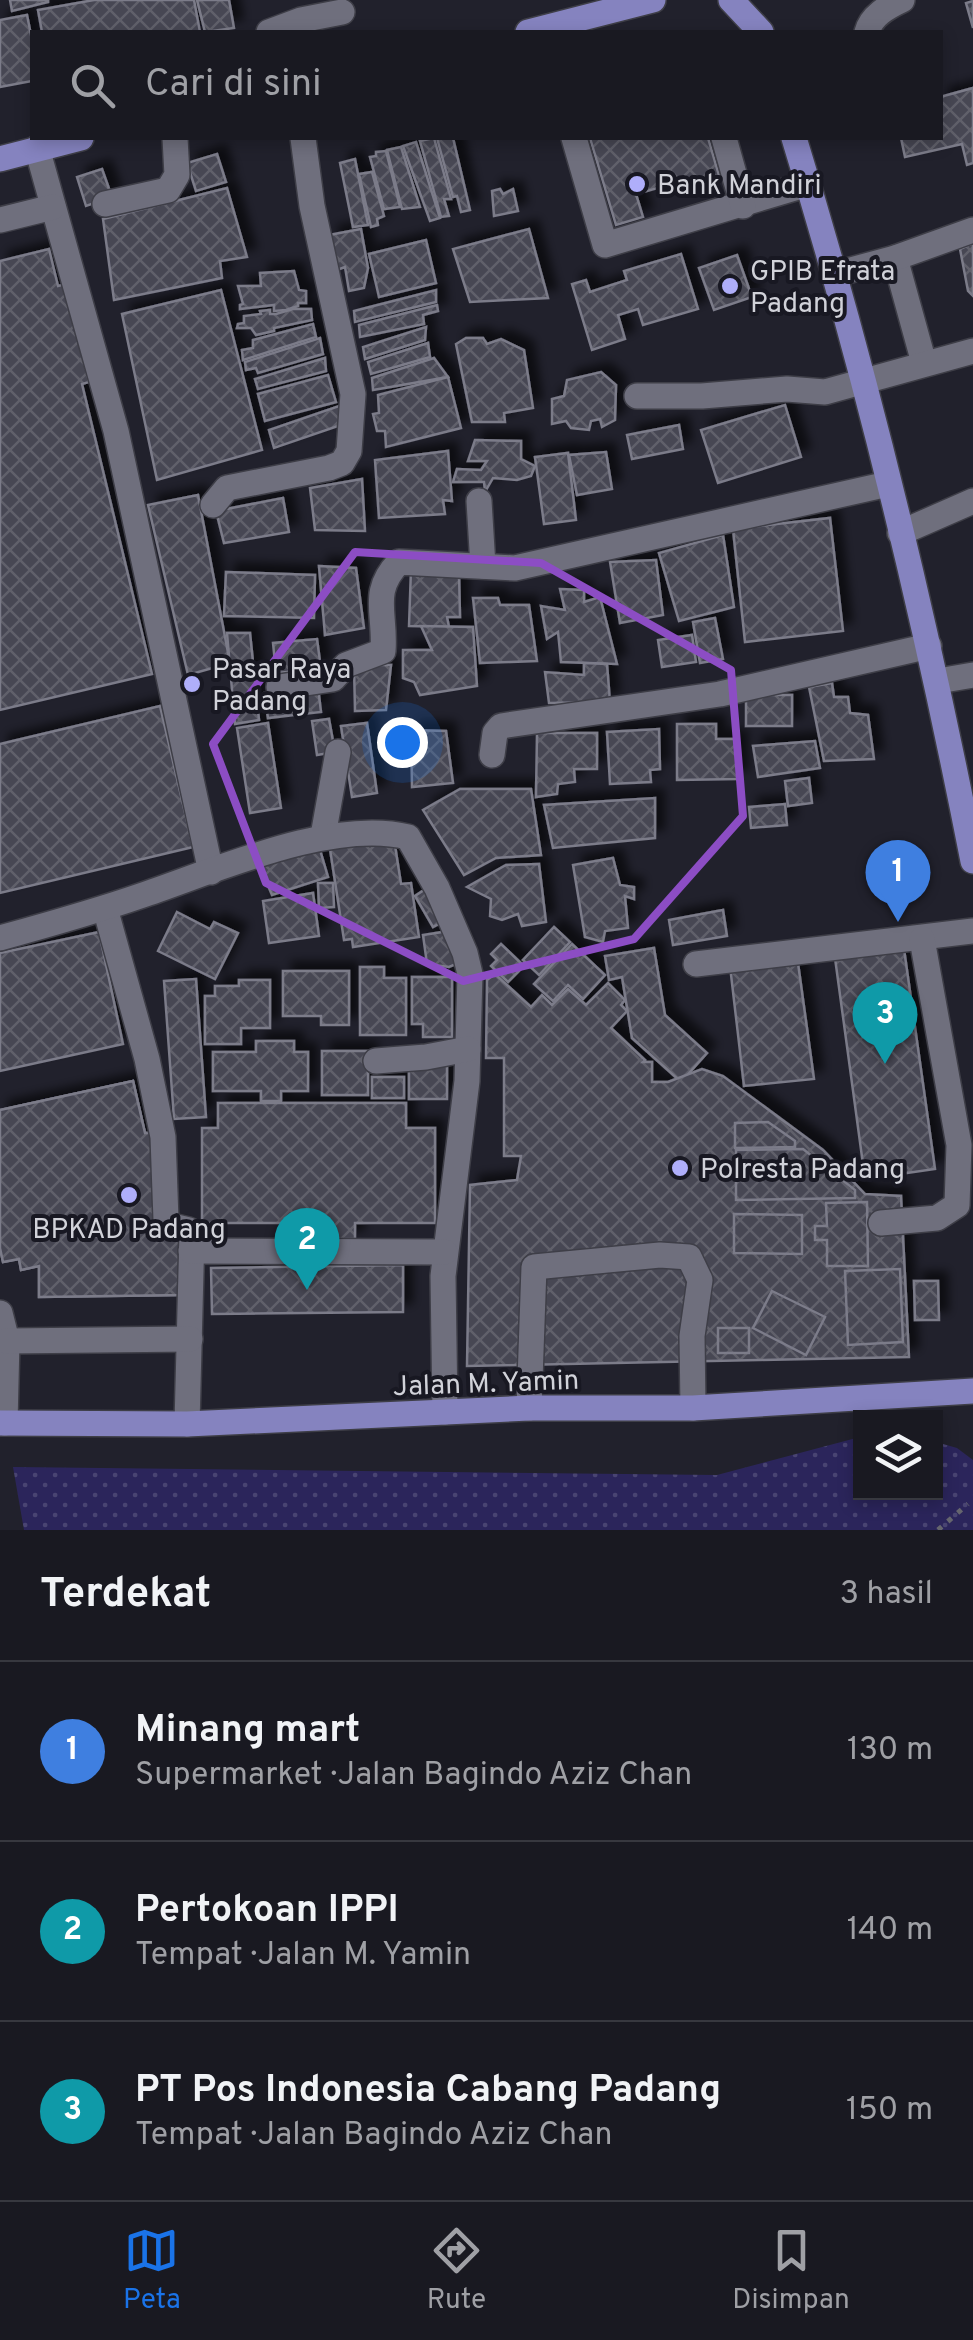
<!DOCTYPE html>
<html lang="id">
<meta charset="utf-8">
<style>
:root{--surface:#191921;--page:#26262e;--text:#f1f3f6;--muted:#9fa0a5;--line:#37383f;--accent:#1a73e8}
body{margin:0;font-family:Overpass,sans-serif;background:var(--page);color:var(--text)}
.controls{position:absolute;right:30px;bottom:30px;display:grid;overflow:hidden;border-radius:0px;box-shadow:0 5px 15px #0003}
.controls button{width:90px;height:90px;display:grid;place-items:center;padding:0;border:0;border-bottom:2px solid var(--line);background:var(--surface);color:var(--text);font:50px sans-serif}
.you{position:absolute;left:402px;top:742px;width:35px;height:35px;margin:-25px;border:8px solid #fff;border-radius:50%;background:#1a73e8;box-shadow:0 0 0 15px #1a73e833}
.badge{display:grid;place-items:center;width:65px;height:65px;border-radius:50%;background:var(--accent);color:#fff;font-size:32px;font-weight:700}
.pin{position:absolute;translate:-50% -82px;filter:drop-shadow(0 2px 5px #0008)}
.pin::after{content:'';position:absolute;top:52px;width:35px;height:30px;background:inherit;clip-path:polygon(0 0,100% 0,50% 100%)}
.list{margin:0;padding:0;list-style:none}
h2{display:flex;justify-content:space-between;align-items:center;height:130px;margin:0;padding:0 40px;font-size:42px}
h2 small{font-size:32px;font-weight:400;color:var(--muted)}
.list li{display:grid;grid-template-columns:65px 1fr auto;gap:30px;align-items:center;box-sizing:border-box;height:180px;padding:0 40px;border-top:2px solid var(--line)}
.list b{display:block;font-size:38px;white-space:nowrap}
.list p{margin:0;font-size:32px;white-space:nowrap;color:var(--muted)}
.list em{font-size:32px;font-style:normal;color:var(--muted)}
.icon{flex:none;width:55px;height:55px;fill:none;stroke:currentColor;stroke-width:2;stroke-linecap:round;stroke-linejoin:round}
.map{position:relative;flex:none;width:973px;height:1530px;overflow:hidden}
.search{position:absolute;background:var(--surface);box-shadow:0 5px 15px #0003;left:30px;right:30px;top:30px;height:110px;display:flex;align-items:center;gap:25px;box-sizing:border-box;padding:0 35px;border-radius:0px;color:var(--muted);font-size:38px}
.sheet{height:670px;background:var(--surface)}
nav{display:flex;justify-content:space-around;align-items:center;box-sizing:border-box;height:140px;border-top:2px solid var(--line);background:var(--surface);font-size:28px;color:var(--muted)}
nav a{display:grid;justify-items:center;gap:5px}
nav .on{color:var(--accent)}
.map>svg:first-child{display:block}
.park{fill:url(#park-dots)}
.building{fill:url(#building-cross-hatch);stroke:#7b7b89;stroke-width:2.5;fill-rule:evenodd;filter:url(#shadow)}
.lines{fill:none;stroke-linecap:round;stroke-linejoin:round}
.minor-casing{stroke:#3e3e47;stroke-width:28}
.major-casing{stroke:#3e3e47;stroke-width:28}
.path{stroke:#65656e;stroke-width:5;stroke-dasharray:5 8;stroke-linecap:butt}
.minor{stroke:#6f6f7d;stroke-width:25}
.major{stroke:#8583bf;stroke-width:25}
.marked{fill:none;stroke:#8c4dc4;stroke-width:8;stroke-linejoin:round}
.poi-dot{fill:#afaefa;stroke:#181822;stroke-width:4}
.labels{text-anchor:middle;stroke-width:8;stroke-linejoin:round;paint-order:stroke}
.poi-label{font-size:28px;fill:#d1d2d9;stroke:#181822;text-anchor:start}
.street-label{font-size:28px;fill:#d1d2d9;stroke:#181822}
</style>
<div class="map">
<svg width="973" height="1530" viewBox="0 0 973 1530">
<defs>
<pattern id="park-dots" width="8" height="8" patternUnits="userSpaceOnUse" patternTransform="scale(2.5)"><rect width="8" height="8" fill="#2b255b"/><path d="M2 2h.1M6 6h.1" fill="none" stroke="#494472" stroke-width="1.8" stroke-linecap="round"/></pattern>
<pattern id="building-cross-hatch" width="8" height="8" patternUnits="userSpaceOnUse" patternTransform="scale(2.5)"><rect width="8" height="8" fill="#464653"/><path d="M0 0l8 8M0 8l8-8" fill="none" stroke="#60606b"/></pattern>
<filter id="shadow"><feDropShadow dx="9" dy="-9" stdDeviation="5" flood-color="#0009"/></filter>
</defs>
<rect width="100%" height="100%" fill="#21212c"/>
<polygon class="park" points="860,1437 860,1492 936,1492 936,1442 957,1448 973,1460 973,1530 24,1530 13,1467 717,1475"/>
<g class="building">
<polygon points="10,0 48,0 48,2 12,11"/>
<polygon points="94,0 194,0 200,32 42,32 38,10"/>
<polygon points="197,0 229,0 234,28 205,32"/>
<polygon points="973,1 973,28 966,3"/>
<polygon points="27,15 32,40 32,81 0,87 0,20"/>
<polygon points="973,88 973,163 967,165 962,144 905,157 901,138 940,138 940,97"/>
<polygon points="434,138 451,199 444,199 449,216 441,217 420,141"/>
<polygon points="437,138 453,138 470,210 461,212 457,196 453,197"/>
<polygon points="590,138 708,138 720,179 688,188 686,180 636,194 643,217 616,225"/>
<polygon points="416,142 440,218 430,221 403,146"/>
<polygon points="401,147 420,207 402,209 387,150"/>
<polygon points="386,151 400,207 384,209 370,157 376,156 376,152"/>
<polygon points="217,154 226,182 196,191 187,163"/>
<polygon points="355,159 368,225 353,227 340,163"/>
<polygon points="102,169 112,197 86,206 77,177"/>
<polygon points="372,172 384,216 377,219 378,225 371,227 359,174"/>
<polygon points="227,188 247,257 220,261 222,278 114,300 103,219"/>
<polygon points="500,189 503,194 513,189 518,211 494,216 492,191"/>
<polygon points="361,229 368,268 364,288 349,291 345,267 337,270 329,235"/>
<polygon points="529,229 548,298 470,302 453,249"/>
<polygon points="426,240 436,283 379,297 369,254"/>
<polygon points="973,243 973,296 968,291 960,249"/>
<polygon points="49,249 58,286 66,284 89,382 82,384 152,674 0,710 0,261"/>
<polygon points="681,254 698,309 643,325 638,309 618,315 625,339 592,350 572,284 586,280 590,292 627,280 624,271"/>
<polygon points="737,255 752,297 714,310 699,268"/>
<polygon points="294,271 299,290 306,291 306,303 298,303 298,306 286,310 274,311 274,305 240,309 240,305 243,304 238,286 261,286 260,273"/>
<polygon points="221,290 262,450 157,480 122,314"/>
<polygon points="436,290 436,302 355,322 354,311"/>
<polygon points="437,305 438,311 423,315 424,324 360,337 359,325"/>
<polygon points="293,309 311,309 312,320 274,328 274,331 256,335 251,328 237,328 238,324 244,323 244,316 261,314 260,311 270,310 270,314 276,314"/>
<polygon points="313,324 316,337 243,360 242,350 253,348 253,340"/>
<polygon points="426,327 425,340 365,359 363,347"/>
<polygon points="320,338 323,354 258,373 256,368 246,370 245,362"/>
<polygon points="466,338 483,338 487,344 501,339 524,350 533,408 504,413 505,422 472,422 456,344"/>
<polygon points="428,343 430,357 371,374 368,362"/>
<polygon points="325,358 326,371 258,389 255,379"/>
<polygon points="434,358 448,377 373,390 372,378"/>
<polygon points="601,372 616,385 615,420 602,427 600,419 591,421 589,430 571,428 566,421 552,424 552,399 564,396 567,380"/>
<polygon points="328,375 336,402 265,421 258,394"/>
<polygon points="448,377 461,428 386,447 385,431 377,431 373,414 379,413 378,395"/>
<polygon points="785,405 801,457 718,483 701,430"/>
<polygon points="339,406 344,424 274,448 269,430"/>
<polygon points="679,425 683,449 632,459 627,435"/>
<polygon points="475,440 521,441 521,459 535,466 531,476 517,480 493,478 485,492 484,482 453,482 457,469 481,470 487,461 468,461"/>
<polygon points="448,451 452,501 443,500 445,514 379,518 375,460"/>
<polygon points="606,452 612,489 577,495 569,455"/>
<polygon points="568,453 576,520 544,524 535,457"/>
<polygon points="362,479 365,531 315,530 310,488"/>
<polygon points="198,495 230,663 188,675 148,505"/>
<polygon points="283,498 289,532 224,543 216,511"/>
<polygon points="830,518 843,631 745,642 733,529"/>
<polygon points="723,535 734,607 679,621 659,553"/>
<polygon points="656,560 663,615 620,623 610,562"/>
<polygon points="319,566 356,568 364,628 325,635"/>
<polygon points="411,569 459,572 460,617 447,617 449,627 409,626"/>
<polygon points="226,572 315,575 314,618 224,616"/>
<polygon points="560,589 584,590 584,602 600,597 617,664 561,662 558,632 547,639 541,606 565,610"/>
<polygon points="473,598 498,598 500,605 529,605 537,661 480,663"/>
<polygon points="715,618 723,659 700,663 693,622"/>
<polygon points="421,626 473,627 477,686 420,695 414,682 403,678 403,650 432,650"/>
<polygon points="227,633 250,633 259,720 235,724"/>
<polygon points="692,635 696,662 662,667 658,640"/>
<polygon points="317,639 321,669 276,673 273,643"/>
<polygon points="584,663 607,664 610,702 549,703 545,672 584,675"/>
<polygon points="354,665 391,665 386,710 355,711"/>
<polygon points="832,683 834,697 848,697 850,713 868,715 874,759 824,761 809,687"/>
<polygon points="318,687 321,712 268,718 264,693"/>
<rect x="746" y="695" width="46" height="31"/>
<polygon points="160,706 193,847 0,893 0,744"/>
<polygon points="329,719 335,752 317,755 312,721"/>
<polygon points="268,723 281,808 250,813 237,728"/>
<polygon points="367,723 377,793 352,797 341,726"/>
<polygon points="677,724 716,724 716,739 738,739 739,779 677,780"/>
<polygon points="659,729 660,769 650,770 651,782 610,784 607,732"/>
<polygon points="411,730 446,731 453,783 412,787"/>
<polygon points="537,733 597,733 597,769 574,769 575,782 558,784 557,794 536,797"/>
<polygon points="815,741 820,768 758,777 753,746"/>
<polygon points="809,778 812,803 788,806 785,781"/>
<polygon points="460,789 531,789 541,855 496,858 464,875 423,810"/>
<polygon points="655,798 655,838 553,848 544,805"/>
<polygon points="785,804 787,825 751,828 749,807"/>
<polygon points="394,839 401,884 411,883 419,937 353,947 352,939 344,940 330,849"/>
<polygon points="318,843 328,877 272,895 257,860"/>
<polygon points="613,858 620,885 634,887 634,899 625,896 628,928 605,931 603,942 585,937 573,865"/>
<polygon points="539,864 546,922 522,926 518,914 502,920 490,916 491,899 467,887 506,865"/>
<polygon points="318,883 333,883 334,907 319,908"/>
<polygon points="427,888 446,920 433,927 415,896"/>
<polygon points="313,893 319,936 269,943 263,901"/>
<polygon points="723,910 727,936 673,945 669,920"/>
<polygon points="177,912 210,929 214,922 238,933 215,979 158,951"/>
<polygon points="554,927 570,942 539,975 523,960"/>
<polygon points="449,931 463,961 449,967 427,964 423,935"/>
<polygon points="99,932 123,1044 0,1071 0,953"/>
<polygon points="501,944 524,966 508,982 491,966 497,960 491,954"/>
<polygon points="572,944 605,975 583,999 568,985 553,1001 534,984"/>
<polygon points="654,948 665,1015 707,1053 681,1082 632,1038 622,977 609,980 605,956"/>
<polygon points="904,949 935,1169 865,1179 835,958"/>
<polygon points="797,956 814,1079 744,1086 730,966"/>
<polygon points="360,967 384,967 384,978 406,978 406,1035 360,1035"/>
<polygon points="283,971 349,971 349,1025 321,1025 321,1016 283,1016"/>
<polygon points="495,974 531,1007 542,995 552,1005 568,989 586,1005 608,983 625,1000 621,1005 627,1011 611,1028 645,1060 643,1062 652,1062 652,1082 668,1082 702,1069 723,1076 823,1150 865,1194 901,1196 909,1357 467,1366 470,1185 517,1180 521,1156 504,1156 504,1058 486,1058 487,980"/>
<polygon points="412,977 452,977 452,1037 423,1037 423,1024 412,1024"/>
<polygon points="196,979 206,1117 174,1119 164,981"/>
<polygon points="239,980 270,980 270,1028 241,1028 241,1044 205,1044 205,996 215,996 215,986 239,986"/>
<polygon points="256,1041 294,1041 294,1052 308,1052 308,1091 281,1091 281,1101 261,1101 261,1091 213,1091 213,1052 256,1052"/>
<rect x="322" y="1051" width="46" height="44"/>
<rect x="409" y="1062" width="38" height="37"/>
<rect x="372" y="1077" width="32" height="21"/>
<path d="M 133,1081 L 145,1133 L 156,1133 L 158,1233 L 181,1233 L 182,1295 L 39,1297 L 39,1266 L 21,1270 L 19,1259 L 3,1262 L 0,1248 L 0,1110 ZM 101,1152 L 101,1225 L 51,1227 L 38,1164 Z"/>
<polygon points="133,1081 145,1133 156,1133 158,1233 181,1233 182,1295 39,1297 39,1266 21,1270 19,1259 3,1262 0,1248 0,1110"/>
<polygon points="218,1103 406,1103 406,1128 435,1128 435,1223 355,1223 355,1239 292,1239 292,1223 202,1223 202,1128 218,1128"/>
<polygon points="768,1122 795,1141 795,1147 735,1148 735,1123"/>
<polygon points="803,1149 855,1190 855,1198 736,1200 736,1150"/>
<polygon points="867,1202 868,1266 827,1266 827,1240 815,1240 815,1226 827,1226 826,1203"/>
<polygon points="734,1214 802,1215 802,1254 734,1253"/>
<polygon points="403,1265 403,1312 212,1314 211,1268"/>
<polygon points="900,1269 903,1342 848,1345 845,1271"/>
<polygon points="914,1281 938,1281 939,1320 915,1320"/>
<polygon points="772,1291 825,1317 806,1355 753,1328"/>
<rect x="718" y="1328" width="31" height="25"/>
</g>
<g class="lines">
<g class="minor-casing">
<g id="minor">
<polyline points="269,32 301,20 342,12"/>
<path d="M 867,32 C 871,16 887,7 902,0"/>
<polyline points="574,138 605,245 808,184"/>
<polyline points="724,138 743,206"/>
<polyline points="37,148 116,431 211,872"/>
<polyline points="105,204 168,190 177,175 175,138"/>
<polyline points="0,220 53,207"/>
<polyline points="895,258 924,363"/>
<polyline points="836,274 895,258 973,230"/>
<polyline points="637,396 702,396 787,389 825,392 973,351"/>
<polyline points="479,501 483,566"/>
<polyline points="213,505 227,488 329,468 342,463 349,451 353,394 312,206 303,138"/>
<polyline points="900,533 973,501"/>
<polyline points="938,681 973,675"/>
<path d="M 279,687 L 333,679 L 346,665 L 383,651 C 386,613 370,592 399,562 L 515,568 L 888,484"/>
<polyline points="492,755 495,733 501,726 720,694 929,646"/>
<polyline points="323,836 338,752"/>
<polyline points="105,908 147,1059 163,1137 166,1220 168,1225 189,1230 192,1233 187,1424"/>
<path d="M 0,938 C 47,925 94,912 140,896 C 215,871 331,818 408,837 L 437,888 L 465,953 L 470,974 L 467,1081 L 443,1276 L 445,1412"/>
<polyline points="696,964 973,931"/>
<polyline points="376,1061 426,1057 468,1049"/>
<polyline points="881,1223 937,1218 957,1205 959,1145 922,939"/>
<polyline points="191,1251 445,1252"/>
<polyline points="0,1313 7,1341 5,1423"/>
<polyline points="7,1341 190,1339"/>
<polyline points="529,1408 534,1267 660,1255 689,1257 700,1280 692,1336 693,1408"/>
</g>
</g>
<g class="major-casing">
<g id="major">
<polyline points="731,0 761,32"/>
<polyline points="528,32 653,0"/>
<path d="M 794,138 C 867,375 925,617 973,861"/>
<polyline points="0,159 81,138"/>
<polyline points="0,1423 187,1424 529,1408 693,1408 973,1391"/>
</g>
</g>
<polyline class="path" points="938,1530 968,1504"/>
<use href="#minor" class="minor"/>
<use href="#major" class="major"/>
</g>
<path class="marked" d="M 355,552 L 541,563 L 731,670 L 743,816 L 634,939 L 463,981 L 266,883 L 213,744 Z"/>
<g class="poi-dot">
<circle cx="637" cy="184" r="10"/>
<circle cx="730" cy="286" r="10"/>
<circle cx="192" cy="684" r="10"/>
<circle cx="680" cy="1168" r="10"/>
<circle cx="129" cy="1195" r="10"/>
</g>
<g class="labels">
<g class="poi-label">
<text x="657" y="194">Bank Mandiri</text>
<text x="750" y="280">GPIB Efrata<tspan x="750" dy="32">Padang</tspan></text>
<text x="212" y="678">Pasar Raya<tspan x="212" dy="32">Padang</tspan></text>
<text x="700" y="1178">Polresta Padang</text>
<text x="129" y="1238" text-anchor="middle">BPKAD Padang</text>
</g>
<g class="street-label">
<text transform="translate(486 1382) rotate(-2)" y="10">Jalan M. Yamin</text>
</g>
</g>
</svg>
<div class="controls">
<button><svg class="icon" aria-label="layers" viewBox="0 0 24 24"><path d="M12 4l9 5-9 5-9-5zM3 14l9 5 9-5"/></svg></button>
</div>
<div class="you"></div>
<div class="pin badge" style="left:898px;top:922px;background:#3f7fe0">1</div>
<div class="pin badge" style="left:307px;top:1290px;background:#0f9aa8">2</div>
<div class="pin badge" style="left:885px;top:1064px;background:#0f9aa8">3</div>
<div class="search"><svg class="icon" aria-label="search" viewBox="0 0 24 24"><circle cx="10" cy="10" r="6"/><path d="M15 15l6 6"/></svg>Cari di sini</div>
</div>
<section class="sheet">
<h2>Terdekat<small>3 hasil</small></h2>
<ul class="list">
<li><span class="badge" style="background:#3f7fe0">1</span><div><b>Minang mart</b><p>Supermarket · Jalan Bagindo Aziz Chan</p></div><em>130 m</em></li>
<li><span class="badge" style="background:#0f9aa8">2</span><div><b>Pertokoan IPPI</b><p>Tempat · Jalan M. Yamin</p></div><em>140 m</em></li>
<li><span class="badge" style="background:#0f9aa8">3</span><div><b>PT Pos Indonesia Cabang Padang</b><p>Tempat · Jalan Bagindo Aziz Chan</p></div><em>150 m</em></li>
</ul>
</section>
<nav>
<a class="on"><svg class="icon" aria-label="map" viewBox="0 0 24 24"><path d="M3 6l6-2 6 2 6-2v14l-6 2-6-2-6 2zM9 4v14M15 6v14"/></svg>Peta</a>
<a><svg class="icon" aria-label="directions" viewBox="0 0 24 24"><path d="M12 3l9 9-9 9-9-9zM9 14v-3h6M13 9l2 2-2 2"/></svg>Rute</a>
<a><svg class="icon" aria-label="saved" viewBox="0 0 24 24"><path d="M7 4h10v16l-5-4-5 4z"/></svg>Disimpan</a>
</nav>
